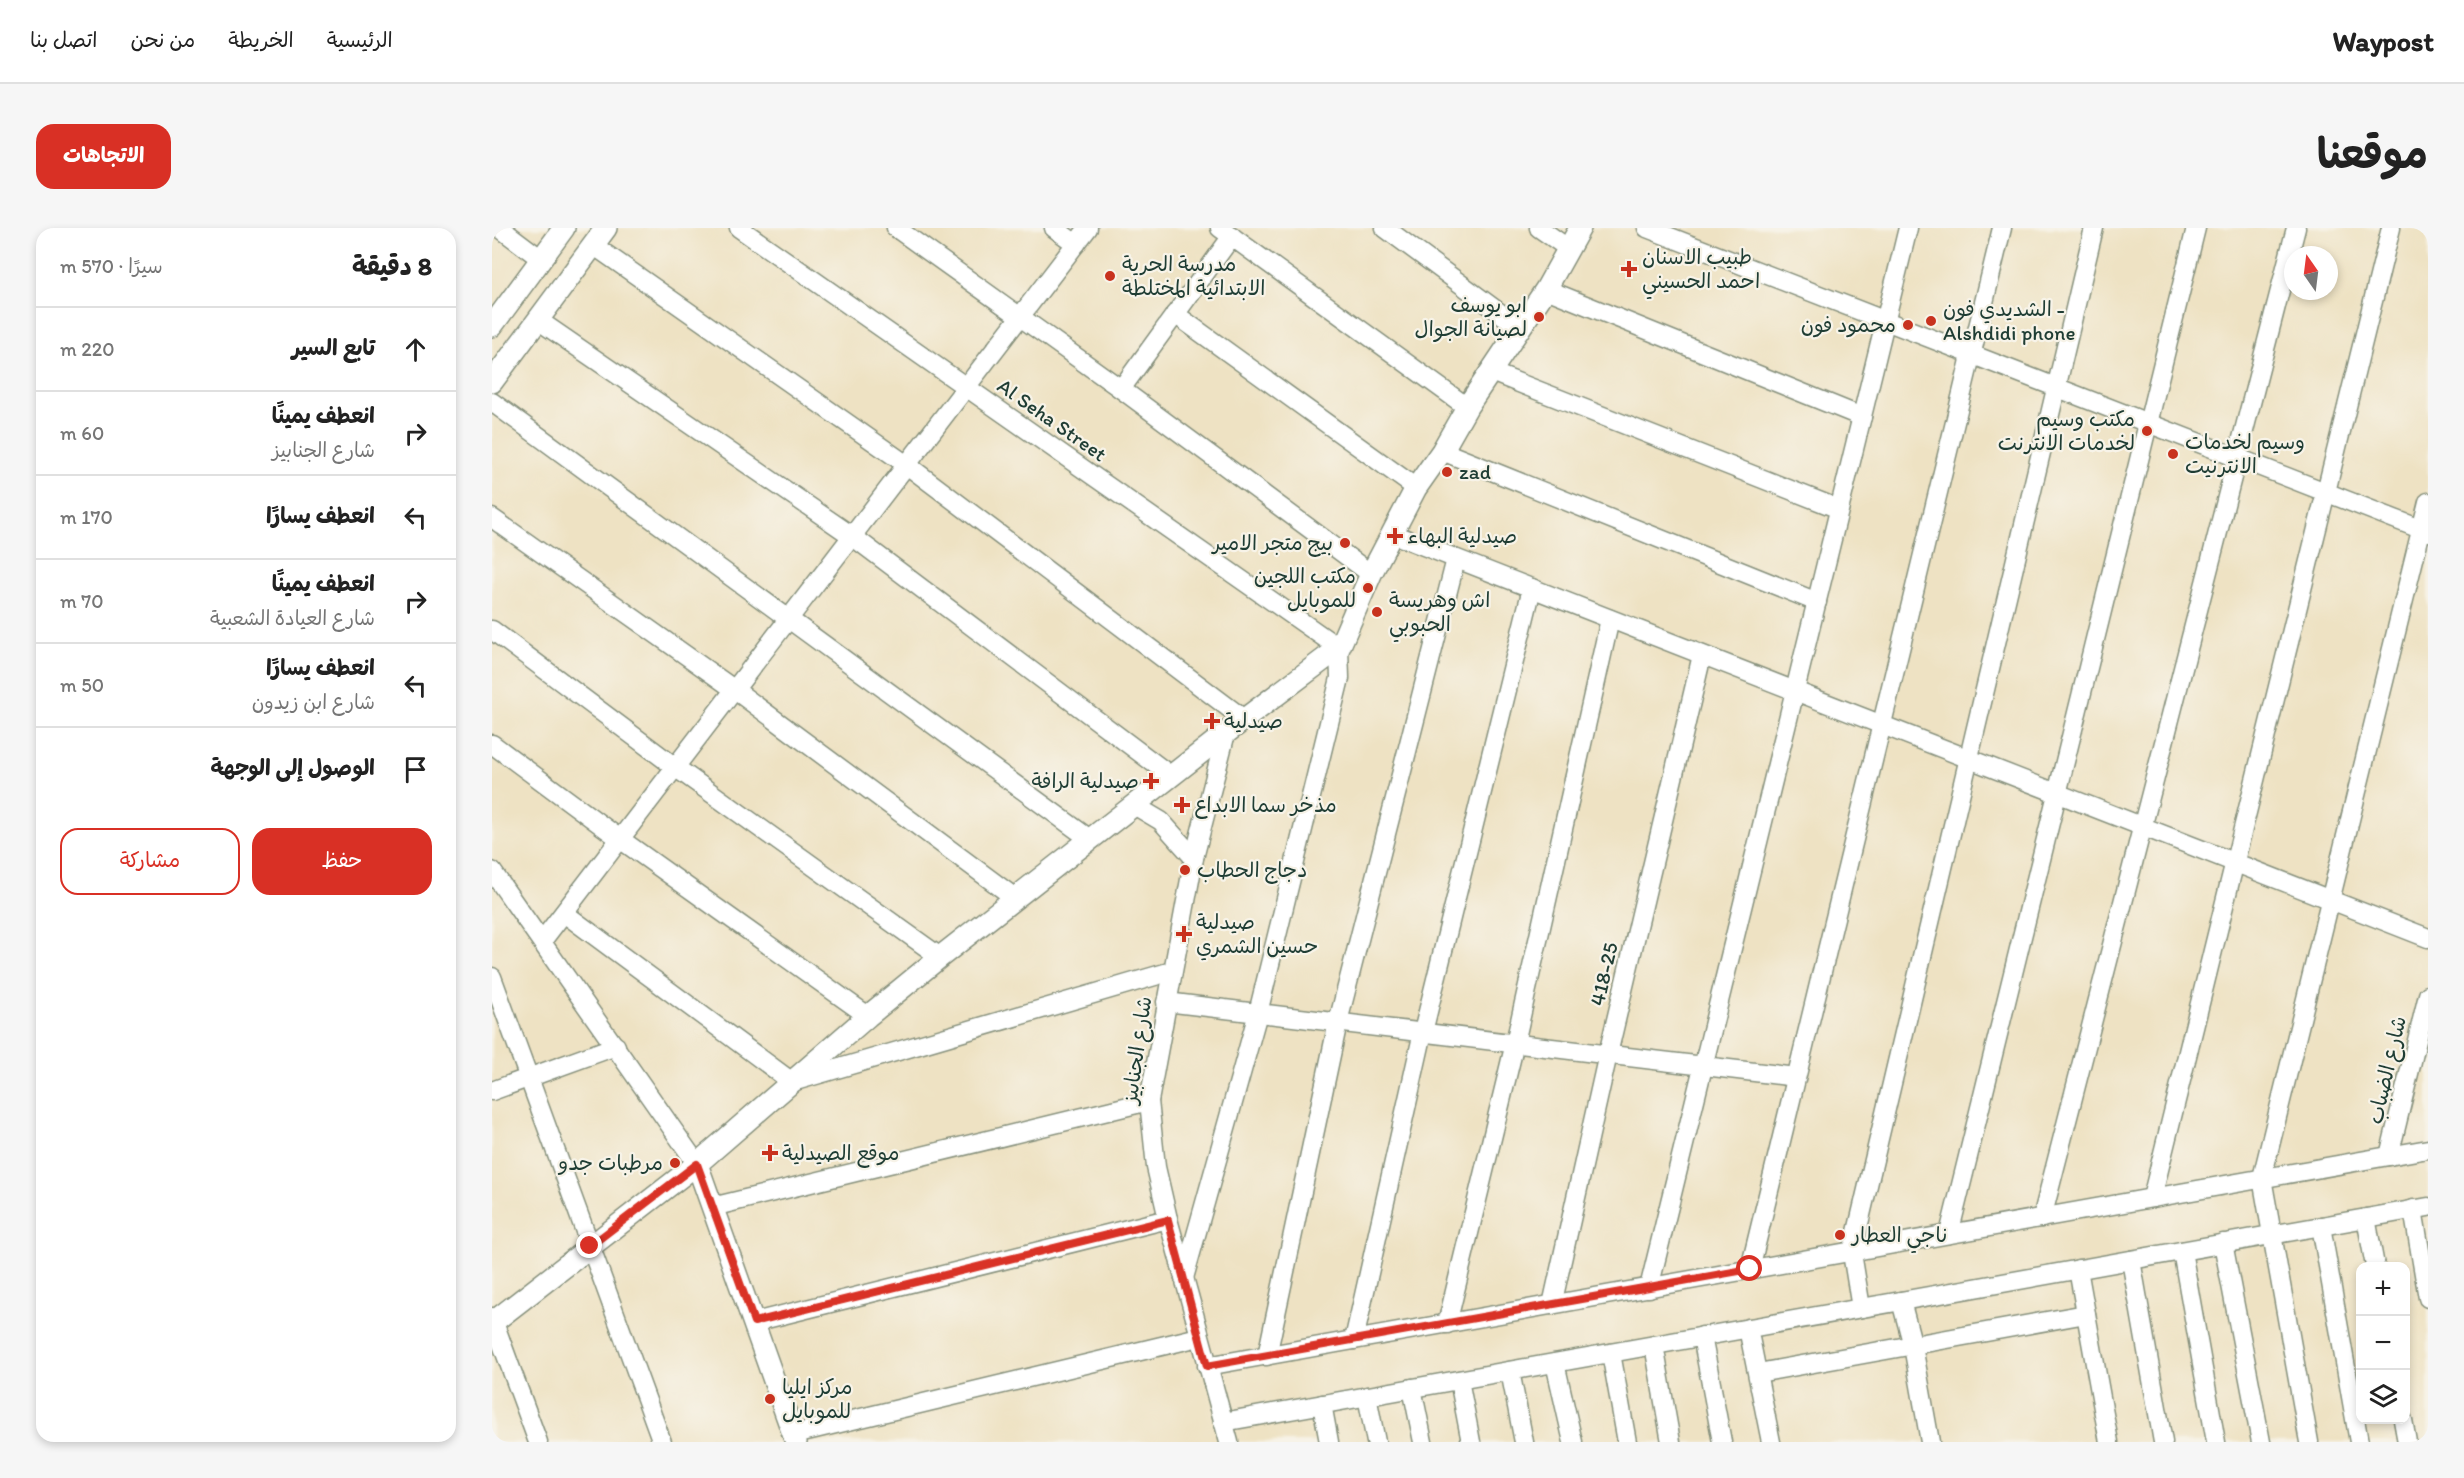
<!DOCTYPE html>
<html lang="ar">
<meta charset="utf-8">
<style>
:root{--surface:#fff;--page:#f6f6f6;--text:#222;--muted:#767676;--line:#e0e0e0;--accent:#d93025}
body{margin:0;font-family:Itim,"Playpen Sans Arabic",sans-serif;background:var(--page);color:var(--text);direction:rtl}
.controls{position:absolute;right:18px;bottom:18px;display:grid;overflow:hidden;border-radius:12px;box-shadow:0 3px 9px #0003}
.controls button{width:54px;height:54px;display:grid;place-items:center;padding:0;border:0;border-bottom:2px solid var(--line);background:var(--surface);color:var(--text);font:30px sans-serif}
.compass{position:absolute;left:1792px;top:18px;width:54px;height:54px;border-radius:50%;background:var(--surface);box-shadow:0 3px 9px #0003;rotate:346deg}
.stop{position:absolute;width:18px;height:18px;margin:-14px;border:4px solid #d93025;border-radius:50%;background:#fff}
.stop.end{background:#d93025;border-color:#fff;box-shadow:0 2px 6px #0008}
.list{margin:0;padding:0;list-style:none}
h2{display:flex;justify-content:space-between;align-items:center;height:78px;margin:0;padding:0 24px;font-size:26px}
h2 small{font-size:20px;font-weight:400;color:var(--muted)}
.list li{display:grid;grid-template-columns:39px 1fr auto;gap:18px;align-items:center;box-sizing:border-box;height:84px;padding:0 24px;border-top:2px solid var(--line)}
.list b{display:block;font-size:22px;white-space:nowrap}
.list p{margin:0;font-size:20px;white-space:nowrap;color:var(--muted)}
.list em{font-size:20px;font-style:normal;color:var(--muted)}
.actions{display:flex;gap:12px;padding:18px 24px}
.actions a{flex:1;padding:14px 0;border:2px solid var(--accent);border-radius:18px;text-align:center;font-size:21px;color:var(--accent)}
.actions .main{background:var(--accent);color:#fff}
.icon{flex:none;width:33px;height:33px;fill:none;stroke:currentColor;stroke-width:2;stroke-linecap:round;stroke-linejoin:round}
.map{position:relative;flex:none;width:1936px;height:1214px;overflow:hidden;direction:ltr;border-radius:18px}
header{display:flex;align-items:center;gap:36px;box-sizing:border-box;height:84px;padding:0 30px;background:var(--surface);border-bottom:2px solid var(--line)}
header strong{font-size:28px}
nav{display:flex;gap:33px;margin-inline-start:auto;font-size:21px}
.intro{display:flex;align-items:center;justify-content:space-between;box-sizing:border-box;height:144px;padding:0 36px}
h1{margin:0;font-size:42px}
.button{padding:15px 27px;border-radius:18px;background:var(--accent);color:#fff;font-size:21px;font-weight:700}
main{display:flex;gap:36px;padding:0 36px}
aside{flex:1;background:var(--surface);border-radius:18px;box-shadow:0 3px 9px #0003}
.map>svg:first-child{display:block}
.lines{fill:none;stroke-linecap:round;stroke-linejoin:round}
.minor-casing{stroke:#86907c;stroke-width:21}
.tertiary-casing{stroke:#86907c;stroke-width:24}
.minor{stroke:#fff;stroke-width:18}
.tertiary{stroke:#fff;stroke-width:21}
.route{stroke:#d93025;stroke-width:8}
.poi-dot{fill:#c8321e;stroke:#f7f3e8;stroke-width:2}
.labels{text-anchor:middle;stroke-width:4.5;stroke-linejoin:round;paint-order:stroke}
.poi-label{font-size:21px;fill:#1f3d34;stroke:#f7f3e8;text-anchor:start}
.street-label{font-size:21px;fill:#1f3d34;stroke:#f7f3e8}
</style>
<header>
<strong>Waypost</strong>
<nav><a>الرئيسية</a><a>الخريطة</a><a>من نحن</a><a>اتصل بنا</a></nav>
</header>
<div class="intro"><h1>موقعنا</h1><a class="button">الاتجاهات</a></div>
<main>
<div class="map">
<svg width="1936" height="1214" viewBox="0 0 1936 1214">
<rect width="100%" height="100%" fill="#f7f3e8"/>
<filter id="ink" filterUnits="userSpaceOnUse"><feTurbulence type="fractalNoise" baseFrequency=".0167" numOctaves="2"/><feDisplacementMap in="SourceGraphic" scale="12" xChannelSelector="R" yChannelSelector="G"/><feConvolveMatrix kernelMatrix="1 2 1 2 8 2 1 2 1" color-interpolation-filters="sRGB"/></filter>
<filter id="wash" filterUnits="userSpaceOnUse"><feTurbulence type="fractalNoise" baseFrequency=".008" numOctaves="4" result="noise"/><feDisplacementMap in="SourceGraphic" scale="24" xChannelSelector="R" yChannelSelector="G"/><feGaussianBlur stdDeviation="1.35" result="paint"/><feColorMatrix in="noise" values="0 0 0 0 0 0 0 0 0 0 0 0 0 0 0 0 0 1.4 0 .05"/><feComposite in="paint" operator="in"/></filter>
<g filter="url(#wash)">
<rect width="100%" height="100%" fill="#eee2c3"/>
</g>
<g filter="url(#ink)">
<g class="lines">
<g class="minor-casing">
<g id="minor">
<polyline points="8,0 49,31"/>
<polyline points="247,0 847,420 848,450 766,785 692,1050"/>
<polyline points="404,0 629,161 879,346"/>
<polyline points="562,0 584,16"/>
<polyline points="728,0 975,179"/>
<polyline points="893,0 1027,99"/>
<polyline points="1047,0 1077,21"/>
<polyline points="1155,0 1936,304"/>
<polyline points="101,17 415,237 753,492"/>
<polyline points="1054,61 1370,189"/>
<polyline points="683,86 924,260"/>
<polyline points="46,92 360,308 679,548"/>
<polyline points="999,144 1347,281"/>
<polyline points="629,161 740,8"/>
<polyline points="0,174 599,612"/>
<polyline points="950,223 1325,374"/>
<polyline points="0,290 243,462 523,670"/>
<polyline points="901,306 1936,710"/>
<polyline points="0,402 183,539 448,729"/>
<polyline points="734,505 702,630 657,873 664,939 676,991 737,1214"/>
<polyline points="0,516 128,611 376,788"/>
<polyline points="642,577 669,593 702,630"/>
<polyline points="0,643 205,936"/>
<polyline points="72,685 300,854 680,743"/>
<polyline points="50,713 596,0"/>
<polyline points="0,749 170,1214"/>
<polyline points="674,774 1304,849"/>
<polyline points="0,863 124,818"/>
<polyline points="1897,928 1936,767"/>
<polyline points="1660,970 1899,0"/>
<polyline points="220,979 657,873"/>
<polyline points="1921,981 1936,1070"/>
<polyline points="1550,990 1804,0"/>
<polyline points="1874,990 1883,1038"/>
<polyline points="1829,998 1867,1214"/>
<polyline points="1457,1006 1704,0"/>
<polyline points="1731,1015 1769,1214"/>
<polyline points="1690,1023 1724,1214"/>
<polyline points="1639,1032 1671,1214"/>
<polyline points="1258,1041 1510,0"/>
<polyline points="1586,1041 1617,1214"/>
<polyline points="1157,1060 1416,0"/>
<polyline points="1409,1073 1421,1118 1438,1214"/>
<polyline points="1060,1077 1116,826 1210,427"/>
<polyline points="1369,1080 1360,1025 1602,0"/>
<polyline points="0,1089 46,1214"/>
<polyline points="262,1094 676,991"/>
<polyline points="955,1096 1023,815 1118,391"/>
<polyline points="1256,1100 1279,1214"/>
<polyline points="1210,1108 1230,1214"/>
<polyline points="862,1112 931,804 1040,360"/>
<polyline points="1162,1117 1179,1214"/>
<polyline points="1119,1125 1135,1214"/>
<polyline points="775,1128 846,794 964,331"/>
<polyline points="1063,1135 1081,1214"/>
<polyline points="715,1138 1936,921"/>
<polyline points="1018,1143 1032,1214"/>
<polyline points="1266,1145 1594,1086"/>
<polyline points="967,1152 979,1214"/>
<polyline points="920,1160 931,1214"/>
<polyline points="875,1168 884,1214"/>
<polyline points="830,1176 837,1214"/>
<polyline points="1911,1192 1915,1214"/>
<polyline points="731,1194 1936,979"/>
<polyline points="302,1206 707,1109"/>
<polyline points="1817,1214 1770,950 1936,274"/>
</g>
</g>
<g class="tertiary-casing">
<g id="tertiary">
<polyline points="0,98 72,0"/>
<polyline points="0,154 114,0"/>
<polyline points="205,936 304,1214"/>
<polyline points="0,1095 205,936 376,788 448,729 734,505 847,420 879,346 924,260 950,223 975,179 1054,61 1088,0"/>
</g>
</g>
<use href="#minor" class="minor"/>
<use href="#tertiary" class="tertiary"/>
</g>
</g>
<g class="lines" filter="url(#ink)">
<polyline class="route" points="98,1018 205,936 262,1094 676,992 715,1138 1258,1041"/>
</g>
<g class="poi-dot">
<path d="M1134 32h6v6h6v6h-6v6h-6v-6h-6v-6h6z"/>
<circle cx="618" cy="48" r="6"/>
<circle cx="1047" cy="89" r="6"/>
<circle cx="1439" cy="93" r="6"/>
<circle cx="1416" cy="97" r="6"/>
<circle cx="1655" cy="203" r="6"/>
<circle cx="1681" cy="226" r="6"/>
<circle cx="955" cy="244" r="6"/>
<path d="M900 299h6v6h6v6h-6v6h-6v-6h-6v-6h6z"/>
<circle cx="853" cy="315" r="6"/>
<circle cx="876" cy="360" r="6"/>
<circle cx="885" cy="384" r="6"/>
<path d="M717 484h6v6h6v6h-6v6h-6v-6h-6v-6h6z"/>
<path d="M656 544h6v6h6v6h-6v6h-6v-6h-6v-6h6z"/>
<path d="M687 568h6v6h6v6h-6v6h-6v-6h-6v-6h6z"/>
<circle cx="693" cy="642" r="6"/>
<path d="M689 697h6v6h6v6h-6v6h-6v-6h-6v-6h6z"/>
<path d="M275 916h6v6h6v6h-6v6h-6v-6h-6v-6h6z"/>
<circle cx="183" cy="935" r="6"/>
<circle cx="1348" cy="1007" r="6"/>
<circle cx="278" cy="1171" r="6"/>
</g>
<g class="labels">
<g class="poi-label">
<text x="1150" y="36">طبيب الاسنان<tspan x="1150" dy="24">احمد الحسيني</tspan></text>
<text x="630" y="43">مدرسة الحرية<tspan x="630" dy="24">الابتدائية المختلطة</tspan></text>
<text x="1035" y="84" text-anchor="end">ابو يوسف<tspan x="1035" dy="24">لصيانة الجوال</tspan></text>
<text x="1451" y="88">الشديدي فون -<tspan x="1451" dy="24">Alshdidi phone</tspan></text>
<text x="1404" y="104" text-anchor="end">محمود فون</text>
<text x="1643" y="198" text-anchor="end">مكتب وسيم<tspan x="1643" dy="24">لخدمات الانترنت</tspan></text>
<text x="1693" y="221">وسيم لخدمات<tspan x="1693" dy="24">الانترنيت</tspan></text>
<text x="967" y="251">zad</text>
<text x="915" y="315">صيدلية البهاء</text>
<text x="841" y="322" text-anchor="end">بيج متجر الامير</text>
<text x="864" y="355" text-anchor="end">مكتب اللجين<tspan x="864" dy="24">للموبايل</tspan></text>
<text x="897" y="379">اش وهريسة<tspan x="897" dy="24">الحبوبي</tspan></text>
<text x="732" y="500">صيدلية</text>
<text x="647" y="560" text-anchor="end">صيدلية الرافة</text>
<text x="702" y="584">مذخر سما الابداع</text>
<text x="705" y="649">دجاج الحطاب</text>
<text x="704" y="701">صيدلية<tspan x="704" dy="24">حسين الشمري</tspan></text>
<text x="290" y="932">موقع الصيدلية</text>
<text x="171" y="942" text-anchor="end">مرطبات جدو</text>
<text x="1360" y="1014">ناجي العطار</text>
<text x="290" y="1166">مركز ايليا<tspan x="290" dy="24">للموبايل</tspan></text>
</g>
<g class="street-label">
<text transform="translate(560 192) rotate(35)" y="7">Al Seha Street</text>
<text transform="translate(1112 746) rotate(-77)" y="7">418-25</text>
<text transform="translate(645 822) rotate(-82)" y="7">شارع الجنابيز</text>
<text transform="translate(1895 842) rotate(-77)" y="7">شارع الضباب</text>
</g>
</g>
</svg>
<div class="controls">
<button>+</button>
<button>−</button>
<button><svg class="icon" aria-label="layers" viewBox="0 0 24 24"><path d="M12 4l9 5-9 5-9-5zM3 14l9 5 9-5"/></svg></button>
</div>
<svg class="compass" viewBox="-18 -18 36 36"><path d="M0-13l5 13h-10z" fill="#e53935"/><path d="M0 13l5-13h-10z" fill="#767676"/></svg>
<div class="stop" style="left:1258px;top:1041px"></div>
<div class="stop end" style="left:98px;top:1018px"></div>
</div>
<aside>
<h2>8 دقيقة<small>سيرًا · 570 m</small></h2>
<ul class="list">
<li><svg class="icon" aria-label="ahead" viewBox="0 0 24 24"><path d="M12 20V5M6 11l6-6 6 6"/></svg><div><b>تابع السير</b></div><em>220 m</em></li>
<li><svg class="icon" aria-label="right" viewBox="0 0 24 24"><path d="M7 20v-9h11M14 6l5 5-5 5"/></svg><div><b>انعطف يمينًا</b><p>شارع الجنابيز</p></div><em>60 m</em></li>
<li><svg class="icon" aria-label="left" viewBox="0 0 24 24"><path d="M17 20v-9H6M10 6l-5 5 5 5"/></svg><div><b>انعطف يسارًا</b></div><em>170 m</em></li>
<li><svg class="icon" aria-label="right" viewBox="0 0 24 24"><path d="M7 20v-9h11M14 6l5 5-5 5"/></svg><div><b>انعطف يمينًا</b><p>شارع العيادة الشعبية</p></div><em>70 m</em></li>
<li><svg class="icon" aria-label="left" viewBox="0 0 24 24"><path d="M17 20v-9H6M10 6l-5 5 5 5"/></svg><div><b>انعطف يسارًا</b><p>شارع ابن زيدون</p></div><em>50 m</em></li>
<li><svg class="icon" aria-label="arrive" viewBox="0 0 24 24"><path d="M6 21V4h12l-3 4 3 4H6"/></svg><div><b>الوصول إلى الوجهة</b></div></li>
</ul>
<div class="actions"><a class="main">حفظ</a><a>مشاركة</a></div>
</aside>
</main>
